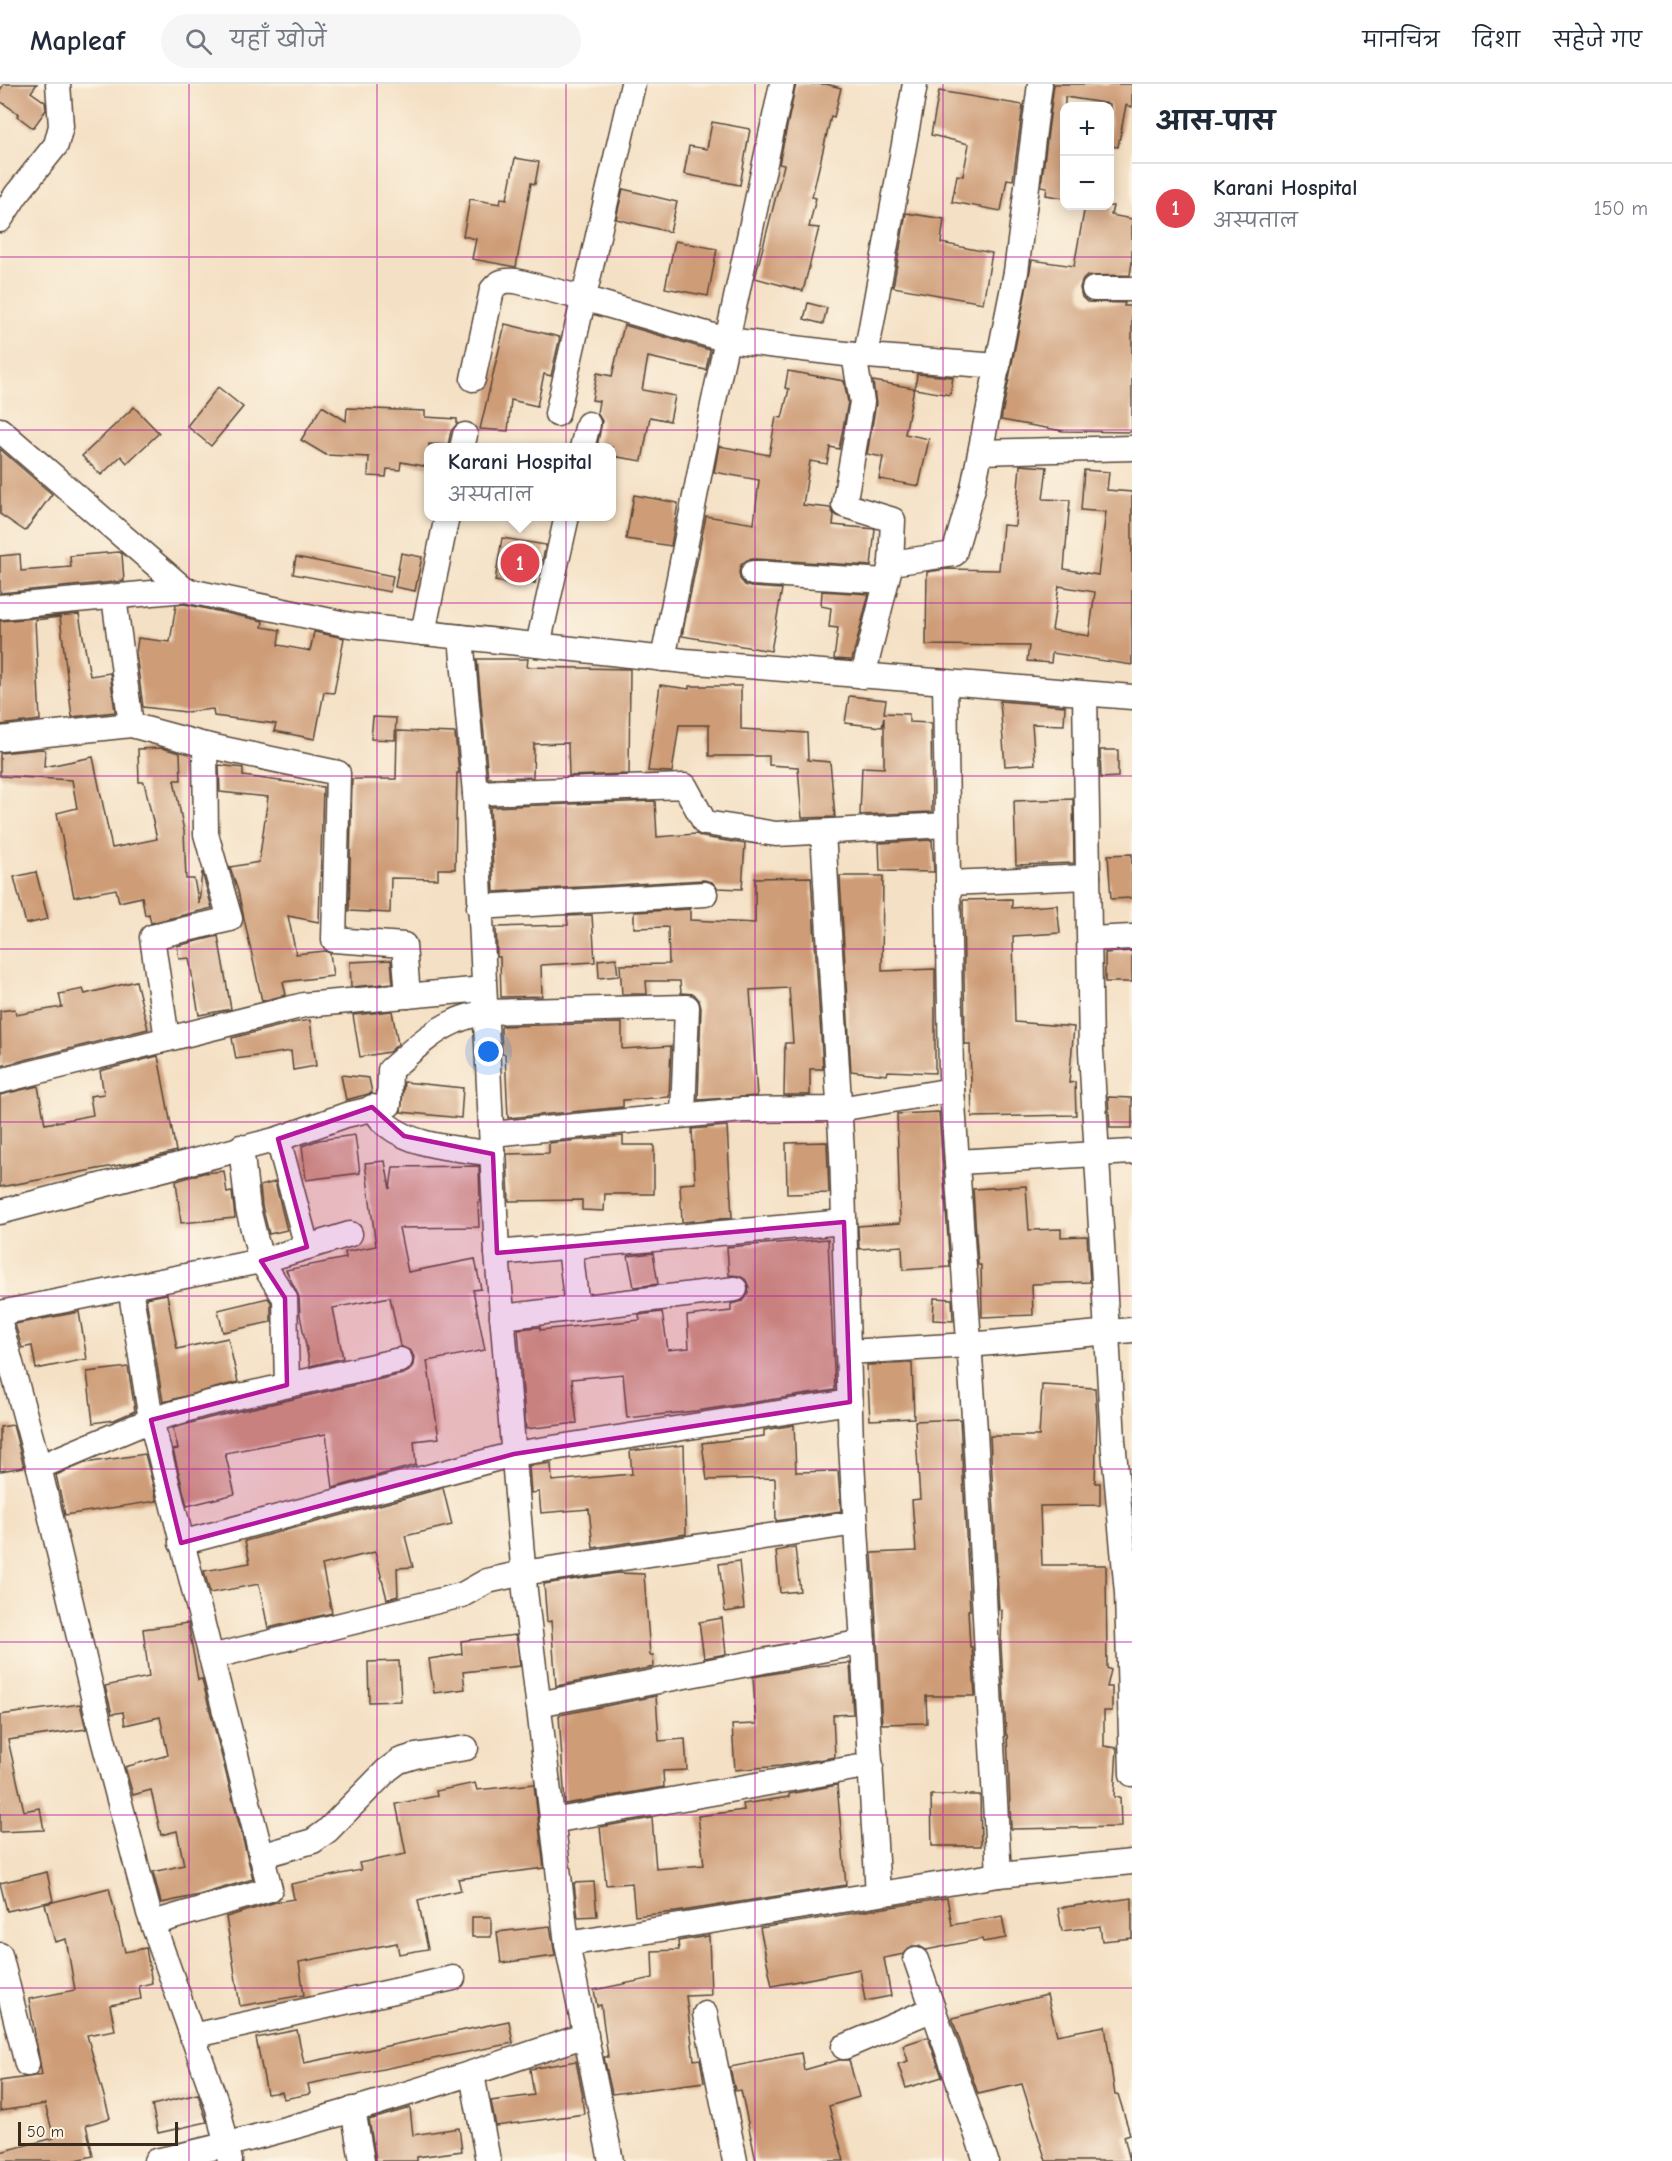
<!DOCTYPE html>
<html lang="hi">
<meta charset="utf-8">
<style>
:root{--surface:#fff;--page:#f6f6f7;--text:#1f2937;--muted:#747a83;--line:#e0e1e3;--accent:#d93025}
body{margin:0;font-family:"Comic Neue","Playpen Sans Deva",sans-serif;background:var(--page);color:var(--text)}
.controls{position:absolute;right:18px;top:18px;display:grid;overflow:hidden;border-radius:12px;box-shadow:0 3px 15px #0003}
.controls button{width:54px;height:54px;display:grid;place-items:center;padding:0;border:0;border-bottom:2px solid var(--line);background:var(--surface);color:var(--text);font:30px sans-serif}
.scale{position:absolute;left:18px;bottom:15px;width:160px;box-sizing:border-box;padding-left:6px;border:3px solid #3b2a1e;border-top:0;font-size:16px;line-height:21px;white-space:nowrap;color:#3b2a1e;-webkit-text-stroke:4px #fcf5e5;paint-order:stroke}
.you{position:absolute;left:489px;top:968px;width:21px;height:21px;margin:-15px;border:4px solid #fff;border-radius:50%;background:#1a73e8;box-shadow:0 0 0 9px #1a73e833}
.badge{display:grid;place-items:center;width:39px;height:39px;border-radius:50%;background:var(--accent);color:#fff;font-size:20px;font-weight:700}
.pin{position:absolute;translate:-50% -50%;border:3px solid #fff;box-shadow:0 2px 6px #0006}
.popup{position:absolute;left:424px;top:359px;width:192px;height:78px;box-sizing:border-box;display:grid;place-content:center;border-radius:12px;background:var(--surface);filter:drop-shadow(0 2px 4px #0005);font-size:20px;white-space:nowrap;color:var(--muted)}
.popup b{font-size:22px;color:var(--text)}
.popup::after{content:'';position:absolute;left:50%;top:100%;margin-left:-12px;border:12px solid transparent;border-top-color:var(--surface)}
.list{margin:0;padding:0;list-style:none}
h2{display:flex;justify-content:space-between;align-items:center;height:78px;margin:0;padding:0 24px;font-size:26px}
h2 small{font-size:20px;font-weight:400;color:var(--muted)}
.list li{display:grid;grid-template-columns:39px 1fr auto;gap:18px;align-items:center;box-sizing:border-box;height:90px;padding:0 24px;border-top:2px solid var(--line)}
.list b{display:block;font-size:22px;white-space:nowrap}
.list p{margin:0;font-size:20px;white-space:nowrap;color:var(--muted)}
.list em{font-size:20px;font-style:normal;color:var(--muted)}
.icon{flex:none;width:33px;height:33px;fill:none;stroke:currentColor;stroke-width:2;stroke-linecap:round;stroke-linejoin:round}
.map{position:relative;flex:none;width:1132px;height:2077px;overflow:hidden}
header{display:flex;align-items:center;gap:36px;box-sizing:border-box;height:84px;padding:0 30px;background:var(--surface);border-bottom:2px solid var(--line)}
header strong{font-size:28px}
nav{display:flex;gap:33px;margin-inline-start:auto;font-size:21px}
.search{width:420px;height:54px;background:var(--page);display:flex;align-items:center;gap:15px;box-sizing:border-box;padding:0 21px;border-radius:33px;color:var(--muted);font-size:22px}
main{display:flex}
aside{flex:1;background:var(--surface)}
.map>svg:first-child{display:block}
.building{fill:#ce9c77;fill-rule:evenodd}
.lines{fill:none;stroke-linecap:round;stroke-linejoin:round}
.minor-casing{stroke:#574537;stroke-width:27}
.minor{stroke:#fff;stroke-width:24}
.marked{fill:#b5179e;fill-opacity:0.2;stroke:#b5179e;stroke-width:4.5;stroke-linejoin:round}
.grid{fill:none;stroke:#b5179e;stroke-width:1.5;stroke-opacity:0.55}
</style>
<header>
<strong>Mapleaf</strong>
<div class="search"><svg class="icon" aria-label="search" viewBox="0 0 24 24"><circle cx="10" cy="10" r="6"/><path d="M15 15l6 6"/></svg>यहाँ खोजें</div>
<nav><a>मानचित्र</a><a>दिशा</a><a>सहेजे गए</a></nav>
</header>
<main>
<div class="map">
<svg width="1132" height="2077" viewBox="0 0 1132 2077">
<rect width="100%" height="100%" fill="#fcf5e5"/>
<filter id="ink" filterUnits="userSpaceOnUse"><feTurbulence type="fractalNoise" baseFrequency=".0167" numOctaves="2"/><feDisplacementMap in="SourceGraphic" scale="12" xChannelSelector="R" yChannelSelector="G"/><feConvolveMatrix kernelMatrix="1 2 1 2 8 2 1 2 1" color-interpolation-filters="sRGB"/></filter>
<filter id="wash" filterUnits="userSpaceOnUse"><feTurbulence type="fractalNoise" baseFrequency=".008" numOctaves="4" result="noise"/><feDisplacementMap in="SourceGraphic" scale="24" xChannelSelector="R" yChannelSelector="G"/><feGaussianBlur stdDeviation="1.35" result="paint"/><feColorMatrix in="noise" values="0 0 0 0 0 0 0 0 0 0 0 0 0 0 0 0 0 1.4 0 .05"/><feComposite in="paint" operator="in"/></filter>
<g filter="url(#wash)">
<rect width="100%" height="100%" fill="#f4e0c4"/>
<g id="blocks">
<g class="building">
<polygon points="4,0 37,0 31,8 45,18 46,26 33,44 17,32 19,30 0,17 0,6"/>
<polygon points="796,0 826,0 841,4 834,33 831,32 812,113 816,114 809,143 819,144 803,207 755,194 784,81 779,80"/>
<polygon points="1054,0 1132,0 1132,23 1126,21 1118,63 1110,62 1110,20 1065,13 1065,114 1046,111 1047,103 1041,102"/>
<polygon points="939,7 1023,21 1013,96 1007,95 1001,127 952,118 957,91 963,92 969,60 931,51"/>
<polygon points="712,38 750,45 740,101 684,90 689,62 707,65"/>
<polygon points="515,74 539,78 535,100 531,99 516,183 472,175 476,155 463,152 470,115 500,120 501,114 507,115"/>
<polygon points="623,105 677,118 670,148 616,135"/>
<polygon points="1085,122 1113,122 1111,131 1132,135 1132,178 1130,191 1087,192 1082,197 1080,204 1082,213 1087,218 1125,219 1124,222 1132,222 1132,348 1063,347 1001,336 1032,176 1074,182"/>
<polygon points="906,129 944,135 941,159 992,169 983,219 893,203"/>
<polygon points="675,157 717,165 708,212 665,204"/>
<polygon points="808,219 827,224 823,240 804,235"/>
<polygon points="505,240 560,253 551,292 544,290 537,322 511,316 508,347 480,345"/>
<polygon points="624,241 710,266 706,286 648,273 642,306 675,312 670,337 650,333 642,377 612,372 612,363 597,363 602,337 597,329 599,317 592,316 597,289 612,292"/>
<polygon points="788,287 844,297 848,318 839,365 830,363 827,380 810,377 803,421 830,424 834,431 833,441 875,445 871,482 754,475 747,476 741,481 739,488 740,495 745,501 752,503 782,505 771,567 682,552 706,432 754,440 759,396 714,388 719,362 769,371 776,333 782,334 789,305 785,304"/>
<polygon points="917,290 953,293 950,311 915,305"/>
<polygon points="873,297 914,304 905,350 929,355 919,402 879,395 883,373 867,370 876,320"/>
<polygon points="218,303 243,323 211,362 187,342"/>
<polygon points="322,322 346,337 347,324 425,327 425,333 457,335 457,340 451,347 448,361 429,360 429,383 401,378 400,386 387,385 386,393 368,392 369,373 326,371 301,356"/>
<polygon points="134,323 159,349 127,379 121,372 101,391 82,372"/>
<polygon points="0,365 52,410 25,447 0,430"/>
<path d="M 1020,381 L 1047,383 L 1043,415 L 1070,416 L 1064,485 L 1098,491 L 1106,428 L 1081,426 L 1084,386 L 1109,388 L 1107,406 L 1132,408 L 1132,581 L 1052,569 L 1051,579 L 1027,577 L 1029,562 L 926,561 L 927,488 L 947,485 L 999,486 L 1003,441 L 1015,442 ZM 1059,502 L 1095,508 L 1089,552 L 1052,546 Z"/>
<polygon points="634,411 678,419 671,462 626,455"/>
<polygon points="502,454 546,461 540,486 537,486 535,499 524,497 524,501 495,497"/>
<polygon points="119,468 122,470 124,497 0,509 0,472 20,470 21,487 71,483 70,472"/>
<polygon points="401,469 422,473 415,507 395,503"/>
<polygon points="296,473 393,492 390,508 293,490"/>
<polygon points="822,507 869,510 852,576 834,575 838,544 829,543 831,524 821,522"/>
<polygon points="184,520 263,537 262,543 280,546 278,561 310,567 314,548 344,554 334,609 324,608 315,655 274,647 276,640 214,632 213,625 186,628 143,623 136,569 138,554 170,558 176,521"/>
<polygon points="79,530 90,592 110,589 115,628 72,633 60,533 35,536 40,636 0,641 0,537"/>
<polygon points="477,575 528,575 527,583 630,585 629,690 569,692 568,659 534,660 533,693 488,694"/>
<polygon points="660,601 689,605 689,602 741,602 741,645 807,649 808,676 830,678 835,733 802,734 798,683 769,681 769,672 709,672 709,641 679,641 672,688 648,687"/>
<polygon points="849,612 886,616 884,629 909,630 909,638 931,639 932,728 860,731 862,683 884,684 884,633 882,643 845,639"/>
<polygon points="1000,617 1065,622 1064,641 1032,640 1035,680 1005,682"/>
<polygon points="373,633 396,634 395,656 371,655"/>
<polygon points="397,647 455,649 459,689 457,689 455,785 438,785 438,795 391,794 390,829 349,827 352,695 396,695"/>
<polygon points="162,664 180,669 181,696 174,696 184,747 186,795 194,795 199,820 202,788 212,824 151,839 149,830 145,831 142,813 119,818 116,805 74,813 57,729 77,724 72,696 0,692 0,669 42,665 45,666 44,683 93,673 112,764 157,755 144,698 139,698 138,665"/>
<polygon points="1100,666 1118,666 1118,693 1101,694"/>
<polygon points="219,681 243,684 243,692 323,703 319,838 288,832 296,870 325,867 330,869 333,892 283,898 286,911 262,917 238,807 230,783 259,778 268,713 220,708"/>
<polygon points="1073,715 1074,779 1016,781 1014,717"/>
<polygon points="655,717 657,753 696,750 703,753 745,760 742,805 717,804 712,798 704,796 494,808 490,723"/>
<polygon points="932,756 934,788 880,787 879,759"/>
<polygon points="1132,770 1132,814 1111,815 1108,771"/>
<polygon points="36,788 48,835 26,840 14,793"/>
<polygon points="840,792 883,792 882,887 935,885 935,989 888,987 887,991 851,987"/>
<polygon points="811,793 823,985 810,985 810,1011 784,1011 785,959 793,959 789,904 750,906 757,1012 698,1016 701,924 699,916 694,910 681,909 680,897 646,897 647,910 622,910 620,881 669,880 668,843 634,844 634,828 690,825 690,836 755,839 755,794"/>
<polygon points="1012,815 1012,824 1057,821 1060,849 1013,852 1015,938 1074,943 1069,999 1075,998 1076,1031 972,1033 970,960 965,960 963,816"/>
<polygon points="592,831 595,878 541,881 542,912 501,913 500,873 497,873 496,843 568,841 567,832"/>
<polygon points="218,852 231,925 199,931 189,874 179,875 177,862"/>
<polygon points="1132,867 1132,898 1105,898 1105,869"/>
<polygon points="616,874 618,892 599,894 598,876"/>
<polygon points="391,876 393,899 351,903 350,878"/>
<polygon points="136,897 148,945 1,982 0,927 15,925 16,931 62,923 59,910 83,905 85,910"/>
<polygon points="392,927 398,960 389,968 360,973 353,931"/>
<polygon points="310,936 316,982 293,986 291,967 236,975 232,954 292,939"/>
<polygon points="622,939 622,965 671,962 669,1013 623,1016 623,1023 508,1034 505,970 502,970 501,944 502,942"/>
<polygon points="158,972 176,1067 136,1078 0,1103 0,1011 38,1002 45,1040 93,1031 90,1012 104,1010 100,987"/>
<polygon points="341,991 369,994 372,1009 346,1016"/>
<polygon points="404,998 463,1004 461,1034 401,1028"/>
<polygon points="1108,1013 1132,1014 1132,1044 1110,1044"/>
<polygon points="939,1028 950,1183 903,1186 902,1162 859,1165 858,1142 900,1139 897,1030"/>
<polygon points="727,1042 732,1134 682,1138 680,1100 695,1099 692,1045"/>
<polygon points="355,1051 360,1089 306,1096 302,1062 319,1056"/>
<polygon points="623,1052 623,1061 654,1061 654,1110 605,1110 604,1127 582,1126 582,1116 509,1117 507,1070 549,1069 549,1059"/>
<polygon points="827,1058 829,1109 787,1110 786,1059"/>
<polygon points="385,1077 390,1105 393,1083 479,1082 480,1118 478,1118 479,1143 399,1144 408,1188 475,1175 481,1205 473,1206 485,1266 427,1277 439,1354 414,1357 416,1381 333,1404 326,1350 225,1369 235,1410 187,1422 173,1366 178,1365 173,1344 209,1334 403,1290 409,1287 413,1281 414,1273 411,1267 400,1262 390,1213 333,1224 343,1274 310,1282 300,1231 299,1213 286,1186 346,1174 345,1168 376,1162 365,1079"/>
<polygon points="224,1087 227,1109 232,1108 235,1134 181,1139 176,1097 203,1089"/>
<polygon points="275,1098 287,1146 269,1150 262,1122 260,1102"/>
<polygon points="1026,1102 1029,1146 1061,1145 1061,1153 1087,1152 1090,1198 1032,1200 1033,1231 982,1233 981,1181 978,1181 973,1105"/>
<polygon points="828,1155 835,1306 696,1327 627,1334 623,1290 572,1295 577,1339 526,1345 518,1245 540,1243 540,1246 640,1236 639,1231 662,1228 668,1266 689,1264 687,1232 731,1227 731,1220 743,1217 748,1210 749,1203 746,1196 740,1192 729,1191 727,1163"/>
<polygon points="653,1169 658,1200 634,1203 628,1172"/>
<polygon points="167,1210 177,1265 228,1254 238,1298 163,1318 146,1214"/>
<polygon points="268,1214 271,1218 271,1238 223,1248 218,1226"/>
<polygon points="934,1214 952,1215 953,1237 933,1236"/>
<polygon points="79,1228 87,1275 36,1285 32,1262 22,1264 15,1240"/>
<polygon points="912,1279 914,1334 870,1336 867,1281"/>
<polygon points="128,1283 135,1327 114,1336 93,1339 87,1288"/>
<polygon points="1042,1301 1095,1304 1097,1334 1095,1399 1100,1399 1100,1421 1040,1422 1042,1481 1106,1481 1107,1584 1111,1586 1107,1603 1112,1603 1112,1627 1104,1627 1104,1662 1117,1664 1114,1713 1120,1713 1121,1743 1011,1745 1007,1651 1006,1651 1001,1562 1002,1526 999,1526 990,1352 1039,1352"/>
<polygon points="960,1335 970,1526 968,1526 970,1563 972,1563 975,1612 926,1612 927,1639 882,1640 872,1469 916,1467 912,1416 920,1415 915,1337"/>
<polygon points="13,1341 24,1383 0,1387 0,1343"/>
<polygon points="794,1341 796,1388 838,1387 841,1427 776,1437 775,1394 707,1396 702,1359 764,1352 764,1346"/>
<polygon points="684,1361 686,1450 593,1464 589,1425 541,1429 539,1408 531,1409 529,1382 551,1379 552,1397 632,1390 630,1367"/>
<polygon points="145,1370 157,1417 65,1431 56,1391 85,1379"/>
<polygon points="443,1404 452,1441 405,1452 413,1483 397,1484 398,1512 387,1515 375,1468 322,1481 332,1529 268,1544 259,1500 210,1509 204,1487 250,1479 245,1457"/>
<polygon points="795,1463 800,1507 780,1509 776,1467"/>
<polygon points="739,1477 744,1525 725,1528 719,1480"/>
<polygon points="618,1489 644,1490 650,1571 653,1571 654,1583 556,1602 551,1537 547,1538 544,1500"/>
<polygon points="722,1534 726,1570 704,1574 699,1538"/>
<polygon points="188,1539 198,1596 202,1595 253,1795 199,1811 161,1819 153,1788 184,1781 177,1747 161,1751 151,1706 133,1711 125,1683 168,1671 160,1633 125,1641 123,1628 112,1630 105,1602 149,1593 143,1545"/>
<polygon points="516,1551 520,1582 463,1588 465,1605 434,1609 429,1575 462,1570 461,1557"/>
<polygon points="399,1577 401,1617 369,1618 368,1578"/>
<polygon points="850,1579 853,1630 833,1631 835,1673 781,1682 735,1686 732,1641 756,1640 753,1593 816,1582"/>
<polygon points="656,1612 659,1657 685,1655 687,1686 663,1687 664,1703 565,1720 559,1631"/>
<polygon points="80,1620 86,1645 8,1656 24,1727 40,1724 44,1746 0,1748 0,1631"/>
<polygon points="475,1699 477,1706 534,1700 544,1784 458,1795 461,1806 418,1816 428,1865 399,1870 397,1859 299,1878 304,1911 240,1922 226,1833 276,1818 294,1815 291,1800 361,1786 359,1779 406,1770 396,1720 437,1712 436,1707"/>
<polygon points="837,1701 846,1801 676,1828 635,1832 632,1799 606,1801 600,1743 652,1734 656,1785 704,1781 698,1732 744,1726 743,1720 789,1713 789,1710"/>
<polygon points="931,1711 980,1711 981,1762 932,1762"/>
<polygon points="47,1788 53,1817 7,1827 0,1799"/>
<polygon points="594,1798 597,1832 578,1833 574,1799"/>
<polygon points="109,1804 125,1868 146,1864 152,1899 139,1902 141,1915 110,1921 115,1946 87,1951 110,2034 86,2041 93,2072 72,2077 0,2077 0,2068 54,2054 45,2020 0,2027 0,1997 42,1991 29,1915 75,1906 66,1855 55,1858 45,1820"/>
<polygon points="947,1814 952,1841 1002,1832 1006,1854 983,1858 982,1855 926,1866 919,1862 912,1862 904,1870 884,1874 891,1912 865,1917 860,1885 772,1902 760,1844"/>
<polygon points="1132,1814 1132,1854 1102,1857 1100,1842 1062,1847 1058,1824"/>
<rect x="472" y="1833" width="19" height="20"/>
<polygon points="550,1842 555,1872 501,1879 497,1848"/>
<polygon points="709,1852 711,1911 686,1912 694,1976 700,1975 704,1998 612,2010 604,1973 608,1973 601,1921 597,1922 594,1906 653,1894 652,1867 679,1866 678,1857"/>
<polygon points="1047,1911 1057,1951 1105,1942 1115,2011 1118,2010 1130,2050 1124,2052 1130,2077 1046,2077 1022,2000 978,2010 952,1934"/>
<polygon points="509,1937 513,1959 308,2000 310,2010 284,2015 282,2008 267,2010 256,1954 297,1946 304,1979"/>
<polygon points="928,1953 942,1993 906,2004 898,1980 908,1977 903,1961"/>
<polygon points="801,1969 804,1986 839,1976 849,1976 859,2013 829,2022 844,2077 756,2077 741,2006 735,2007 730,1983"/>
<polygon points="576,1977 583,2013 582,2013 584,2030 496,2042 491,2017 534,2011 530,1985"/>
<polygon points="198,2010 207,2038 158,2049 152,2021"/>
<polygon points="410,2024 413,2051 459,2044 462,2067 417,2073 417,2077 376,2077 369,2036"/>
</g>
</g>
</g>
<g filter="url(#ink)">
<use href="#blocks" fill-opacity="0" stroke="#574537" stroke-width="1.5"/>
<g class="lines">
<g class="minor-casing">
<g id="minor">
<polyline points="0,136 16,111 56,61 61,42 58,0"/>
<polyline points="1094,205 1132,205"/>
<polyline points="854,271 998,282"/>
<polyline points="866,271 915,0"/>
<path d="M 473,295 L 492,206 C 499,197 504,196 516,197 L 583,214 L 727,256 L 854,271 L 862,318 L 844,421 L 893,436 L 891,479"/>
<polyline points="557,330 633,0"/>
<polyline points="0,346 185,506 350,541 685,577 1132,613"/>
<polyline points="462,364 465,351"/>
<polyline points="582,364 588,340"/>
<polyline points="981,368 1132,364"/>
<polyline points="753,489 886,497"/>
<polyline points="114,513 131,641"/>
<polyline points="0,523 185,506"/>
<polyline points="423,549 447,432"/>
<polyline points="461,553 475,709 497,1169 525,1507 567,1860 611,2077"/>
<polyline points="538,561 567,432"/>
<polyline points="663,575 713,321 782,0"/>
<polyline points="863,592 891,479 954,470 973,404 1016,188 1040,0"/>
<polyline points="945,598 951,990 975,1347 999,1791 1132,1778"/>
<polyline points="1085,610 1091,967 1113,1356 1127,1509 1132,1690"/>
<polyline points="0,655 131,641 205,661 338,689 334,856 404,861 408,912"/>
<polyline points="475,709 685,702 705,739 776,750 947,741"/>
<polyline points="823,748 842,1069 851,1361 878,1810"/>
<polyline points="948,799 1088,793"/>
<polyline points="479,823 705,810"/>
<polyline points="1090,855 1132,853"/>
<polyline points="167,955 152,853 230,835 206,750 205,661"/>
<polyline points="0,997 304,921 484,905"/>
<path d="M 372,1023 C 377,1029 381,1037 387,1041 C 416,1064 458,1064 493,1070"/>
<polyline points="492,1050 742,1026 839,1025 952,1006"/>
<polyline points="278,1055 307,1163"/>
<polyline points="241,1063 248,1125 261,1177 285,1214 287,1301"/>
<polyline points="957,1078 1132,1068"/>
<path d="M 0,1128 L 278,1055 L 346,1031 L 389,1021 L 390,986 C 410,969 429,949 454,938 C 463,933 475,931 485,928 L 687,923 L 683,1031"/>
<polyline points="570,1163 577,1224"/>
<polyline points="497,1169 844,1138"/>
<polyline points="130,1203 151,1336 270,1805 153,1839"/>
<polyline points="0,1229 261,1177 350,1150"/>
<polyline points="502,1233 735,1205"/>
<polyline points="0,1239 39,1383 103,1655 149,1829 218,2024 230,2077"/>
<polyline points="848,1268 969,1261 1132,1246"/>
<polyline points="39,1383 151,1336 205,1320 400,1276"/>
<polyline points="181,1459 514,1370 850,1318"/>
<polyline points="211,1573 462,1511 487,1497 523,1489 856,1439"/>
<polyline points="538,1620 863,1558"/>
<polyline points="552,1737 871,1681"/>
<polyline points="261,1772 313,1757 327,1747 387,1686 399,1677 415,1672 466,1664"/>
<polyline points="567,1860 999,1791"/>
<polyline points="0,1871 27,1980"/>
<polyline points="916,1876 986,2077"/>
<polyline points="705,1930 735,2077"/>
<polyline points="192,1952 453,1894"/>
<polyline points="844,1963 933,1925"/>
<polyline points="472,1990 488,2077"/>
<polyline points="353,2025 362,2077"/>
<path d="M 156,2077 C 302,2045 445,1999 586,1951"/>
</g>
</g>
<use href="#minor" class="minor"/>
</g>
</g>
<path class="marked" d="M 372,1023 L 404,1052 L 493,1070 L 497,1169 L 844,1138 L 850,1318 L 514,1370 L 181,1459 L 151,1336 L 287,1301 L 285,1214 L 261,1177 L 307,1163 L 278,1055 Z"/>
<path class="grid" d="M 189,0 L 189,2077M 377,0 L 377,2077M 566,0 L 566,2077M 755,0 L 755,2077M 943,0 L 943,2077M 0,173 L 1132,173M 0,346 L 1132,346M 0,519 L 1132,519M 0,692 L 1132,692M 0,865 L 1132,865M 0,1038 L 1132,1038M 0,1212 L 1132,1212M 0,1385 L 1132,1385M 0,1558 L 1132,1558M 0,1731 L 1132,1731M 0,1904 L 1132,1904"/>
</svg>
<div class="controls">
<button>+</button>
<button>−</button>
</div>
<div class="scale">50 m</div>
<div class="you"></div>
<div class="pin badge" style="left:520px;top:479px;background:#e0444e">1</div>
<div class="popup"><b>Karani Hospital</b>अस्पताल</div>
</div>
<aside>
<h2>आस-पास<small></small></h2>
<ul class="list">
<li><span class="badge" style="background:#e0444e">1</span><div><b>Karani Hospital</b><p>अस्पताल</p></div><em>150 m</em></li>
</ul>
</aside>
</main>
